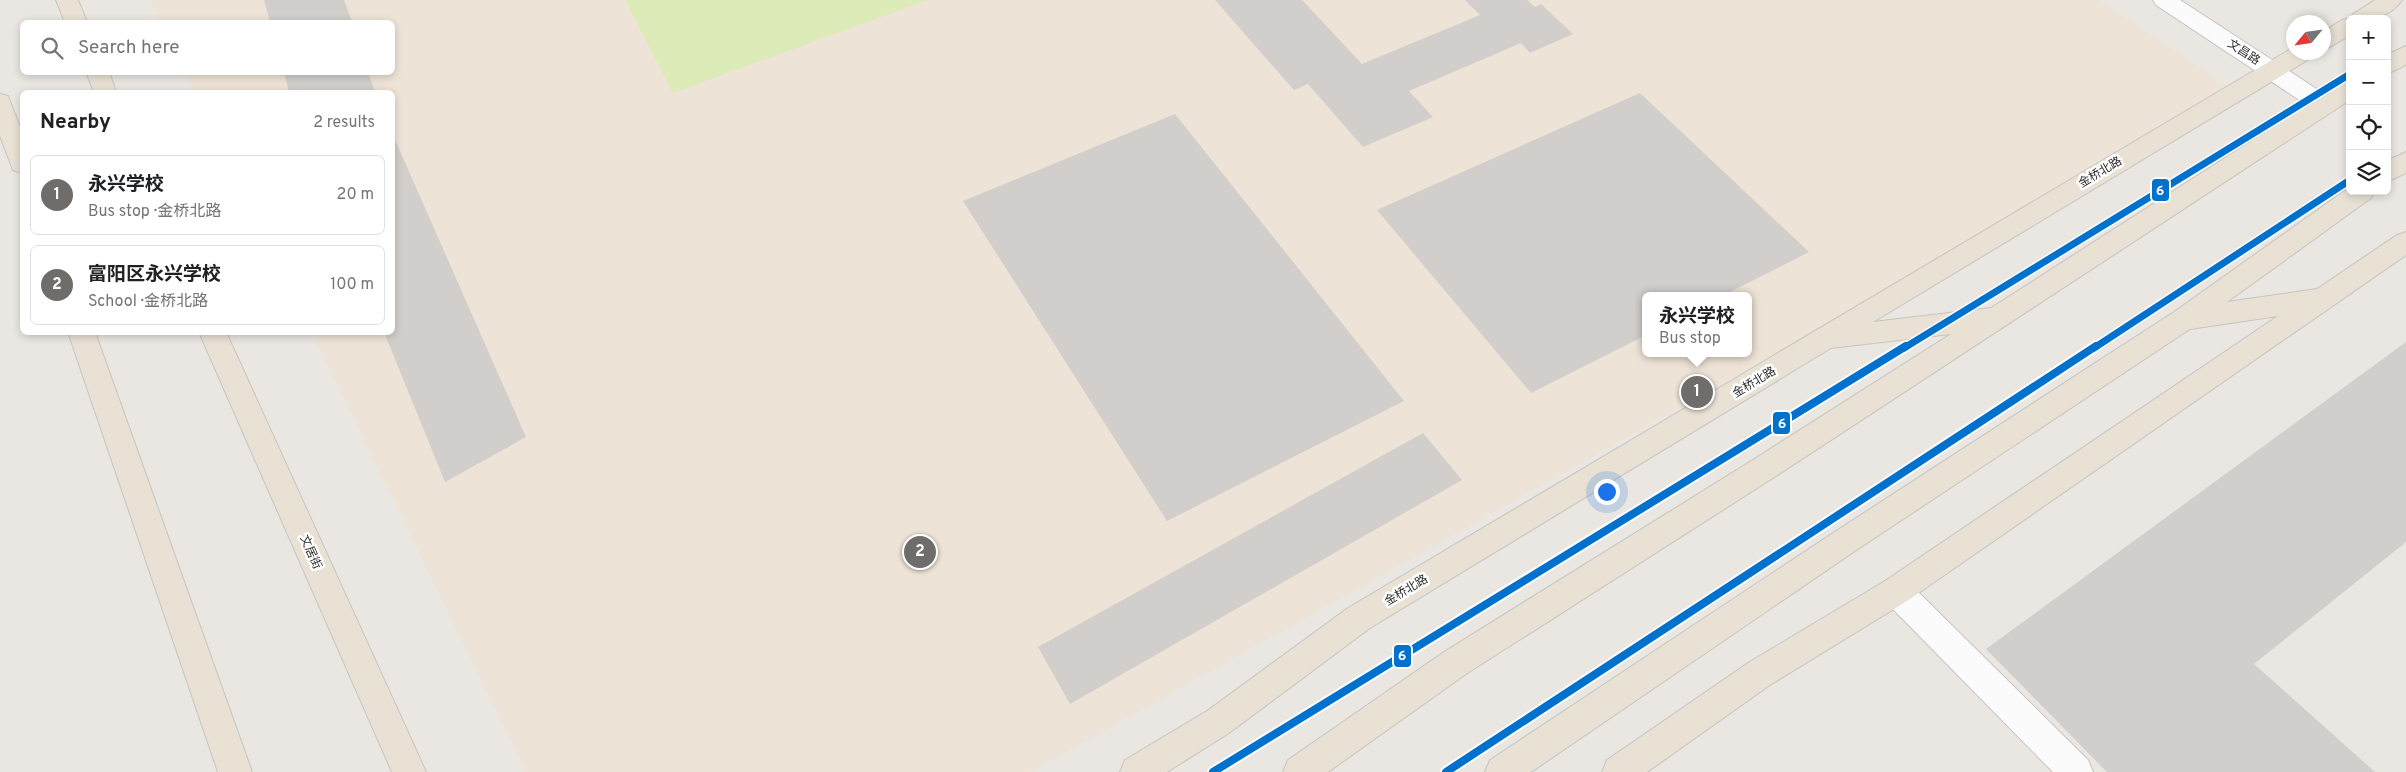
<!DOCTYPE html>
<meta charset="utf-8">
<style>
:root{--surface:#fff;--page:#f2f2f2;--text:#202124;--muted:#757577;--line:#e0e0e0;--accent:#6e6d6c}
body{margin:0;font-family:Overpass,"Noto Sans SC",sans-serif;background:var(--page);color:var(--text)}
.controls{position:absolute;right:15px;top:15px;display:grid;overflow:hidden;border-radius:8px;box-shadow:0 2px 8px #0003}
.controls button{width:45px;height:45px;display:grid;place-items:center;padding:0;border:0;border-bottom:1px solid var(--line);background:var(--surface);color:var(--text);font:25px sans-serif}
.compass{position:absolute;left:2286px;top:15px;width:45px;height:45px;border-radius:50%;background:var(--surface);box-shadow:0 2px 8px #0003;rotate:241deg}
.you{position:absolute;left:1606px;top:491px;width:18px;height:18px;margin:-12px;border:4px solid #fff;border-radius:50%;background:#1a73e8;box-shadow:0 0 0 8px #1a73e833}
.badge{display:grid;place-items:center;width:32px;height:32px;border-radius:50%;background:var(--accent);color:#fff;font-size:16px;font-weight:700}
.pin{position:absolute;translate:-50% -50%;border:2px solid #fff;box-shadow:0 1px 5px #0006}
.popup{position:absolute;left:1642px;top:292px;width:110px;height:65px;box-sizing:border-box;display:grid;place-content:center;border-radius:8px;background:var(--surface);filter:drop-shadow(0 1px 4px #0005);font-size:16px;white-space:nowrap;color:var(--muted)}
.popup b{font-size:19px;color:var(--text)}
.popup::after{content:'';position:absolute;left:50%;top:100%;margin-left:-10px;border:10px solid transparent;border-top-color:var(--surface)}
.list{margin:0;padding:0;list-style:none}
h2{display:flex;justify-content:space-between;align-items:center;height:65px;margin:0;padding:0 20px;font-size:21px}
h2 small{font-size:16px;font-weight:400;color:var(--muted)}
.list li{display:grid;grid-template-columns:32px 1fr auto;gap:15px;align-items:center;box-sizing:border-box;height:80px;margin:0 10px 10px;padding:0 10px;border:1px solid var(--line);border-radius:8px}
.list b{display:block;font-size:19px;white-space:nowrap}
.list p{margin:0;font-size:16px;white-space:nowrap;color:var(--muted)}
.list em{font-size:16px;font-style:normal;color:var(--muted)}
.icon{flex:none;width:28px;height:28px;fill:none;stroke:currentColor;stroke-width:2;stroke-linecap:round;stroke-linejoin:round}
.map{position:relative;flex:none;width:2406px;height:772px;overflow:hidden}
.search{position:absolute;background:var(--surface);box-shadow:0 2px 8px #0003;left:20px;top:20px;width:375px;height:55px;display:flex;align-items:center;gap:12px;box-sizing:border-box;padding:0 18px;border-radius:8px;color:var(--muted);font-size:19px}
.panel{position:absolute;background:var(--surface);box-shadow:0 2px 8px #0003;left:20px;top:90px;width:375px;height:245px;border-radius:8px}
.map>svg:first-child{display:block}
.education{fill:#ede3d6;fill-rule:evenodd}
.pitch{fill:#dcebb7}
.building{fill:#d1cecb}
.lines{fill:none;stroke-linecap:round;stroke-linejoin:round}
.minor-casing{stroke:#c4c3c3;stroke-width:2}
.major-casing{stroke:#c6c4c2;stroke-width:2}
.minor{fill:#fcfbfb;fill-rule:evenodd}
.major{fill:#e8e1d4;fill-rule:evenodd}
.metro-1-far1-casing{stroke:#fff;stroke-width:10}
.metro-1-casing{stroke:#fff;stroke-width:12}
.metro-1-far1{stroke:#0072ce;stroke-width:7}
.metro-1{stroke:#0072ce;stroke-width:8}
.labels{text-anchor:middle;stroke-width:5;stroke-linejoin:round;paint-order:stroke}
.street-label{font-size:12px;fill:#2c2c2c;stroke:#fff}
.line-badge{stroke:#fff;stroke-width:2}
.badge-label{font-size:14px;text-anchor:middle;font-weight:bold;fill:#fff}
</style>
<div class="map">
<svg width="2406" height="772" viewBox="0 0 2406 772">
<rect width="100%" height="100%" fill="#eae6e2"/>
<path class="education" d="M 150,0 L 2098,0 L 2239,94 L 1030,772 L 526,772 L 312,333 L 392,332 L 392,92 L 195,92 L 185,73 L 392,72 L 392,22 L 160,22 ZM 1646,296 L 1748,296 L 1748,353 L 1646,353 Z"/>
<polygon class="pitch" points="625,0 927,0 673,93"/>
<g class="building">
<polygon points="264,0 344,0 352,22 270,22"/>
<polygon points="1215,0 1302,0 1362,64 1480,15 1465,0 1527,0 1535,7 1541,4 1573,34 1530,53 1521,43 1409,91 1433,117 1363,147 1308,84 1294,90"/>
<polygon points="284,72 368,72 375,92 289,92"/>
<polygon points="1640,93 1809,252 1722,296 1646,296 1646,335 1531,393 1377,210"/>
<polygon points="1175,114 1404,401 1167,521 963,201"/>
<polygon points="392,133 526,437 445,482 384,332 392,332"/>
<polygon points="2406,342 2406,542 2254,664 2375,772 2107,772 1986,649"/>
<polygon points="1423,433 1462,480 1070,704 1038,647"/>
</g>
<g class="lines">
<g class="minor-casing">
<g id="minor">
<polygon points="2153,0 2180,0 2332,99 2336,105 2332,111 2324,113 2316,111 2156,5"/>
<polygon points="1896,577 1907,581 2088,760 2093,772 2053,772 1885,601 1881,591 1885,581"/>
</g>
</g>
<g class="major-casing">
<g id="major">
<polygon points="56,0 78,0 87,22 65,22"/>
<path d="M 2375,0 L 2402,0 C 2390,19 2369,19 2350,19 L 2350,35 L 2332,46 L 2324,49 L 2324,31 L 2342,20 L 2351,18 L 2353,14 Z"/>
<polygon points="2406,46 2406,65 2387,74 2387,55"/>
<polygon points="2294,47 2294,52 2314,52 2311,58 1873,322 1991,308 2342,83 2350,81 2350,100 1776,476 1466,674 1328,772 1283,772 1288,760 1444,652 1756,458 1951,334 1831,348 1370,628 1229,733 1167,772 1120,772 1125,760 1207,711 1348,608"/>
<polygon points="86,72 109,72 116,92 94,92"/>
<polygon points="0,94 8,96 22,132 22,173 13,170 0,136"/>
<polygon points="2406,152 2406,173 2387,182 2387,161"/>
<polygon points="2350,187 2350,191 2374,191 2371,198 2227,302 2317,289 2397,235 2406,232 2406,255 1907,601 1770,685 1647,772 1602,772 1607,760 1748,663 1885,581 2278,316 2190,329 1855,551 1531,772 1485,772 1490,760 1833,533 2174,312"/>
<polygon points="68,332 95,332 252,772 218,772"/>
<polygon points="199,332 226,332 426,772 392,772"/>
</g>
</g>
<use href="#minor" class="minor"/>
<use href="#major" class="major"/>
<g class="metro-1-far1-casing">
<g id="metro-1-far1">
<polyline points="1904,348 2350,74"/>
<polyline points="2094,348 2350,180"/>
</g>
</g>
<g class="metro-1-casing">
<g id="metro-1">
<polyline points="1213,772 1906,346"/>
<polyline points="1446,772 2096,346"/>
</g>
</g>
<use href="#metro-1-far1" class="metro-1-far1"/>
<use href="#metro-1" class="metro-1"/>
</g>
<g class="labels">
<g class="street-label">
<text transform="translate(2244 52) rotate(33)" y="4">文昌路</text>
<text transform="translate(2100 172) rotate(-31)" y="4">金桥北路</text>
<text transform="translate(1754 382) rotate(-31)" y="4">金桥北路</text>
<text transform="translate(311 552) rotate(66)" y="4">文居街</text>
<text transform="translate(1406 590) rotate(-31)" y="4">金桥北路</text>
</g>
</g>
<g class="line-badge">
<rect x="2151" y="178" width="19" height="24" rx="5" fill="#0072ce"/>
<rect x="1772" y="411" width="19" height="24" rx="5" fill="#0072ce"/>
<rect x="1393" y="644" width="19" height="24" rx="5" fill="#0072ce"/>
</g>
<g class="badge-label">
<text x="2160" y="195">6</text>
<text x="1782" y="428">6</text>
<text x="1402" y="660">6</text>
</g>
</svg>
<div class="controls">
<button>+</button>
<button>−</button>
<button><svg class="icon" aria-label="locate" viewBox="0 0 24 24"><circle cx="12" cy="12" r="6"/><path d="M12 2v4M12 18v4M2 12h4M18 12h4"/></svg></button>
<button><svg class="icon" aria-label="layers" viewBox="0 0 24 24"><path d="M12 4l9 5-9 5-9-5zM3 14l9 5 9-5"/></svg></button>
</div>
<svg class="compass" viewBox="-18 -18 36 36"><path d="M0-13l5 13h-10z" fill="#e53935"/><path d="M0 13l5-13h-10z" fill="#757577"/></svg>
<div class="you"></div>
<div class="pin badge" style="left:1697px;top:392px">1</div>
<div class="popup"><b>永兴学校</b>Bus stop</div>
<div class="pin badge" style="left:920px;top:552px">2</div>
<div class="search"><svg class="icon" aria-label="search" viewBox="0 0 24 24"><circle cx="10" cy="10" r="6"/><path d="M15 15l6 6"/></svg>Search here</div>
<section class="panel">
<h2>Nearby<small>2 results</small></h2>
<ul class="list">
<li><span class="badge">1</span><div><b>永兴学校</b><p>Bus stop · 金桥北路</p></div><em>20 m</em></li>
<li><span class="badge">2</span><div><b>富阳区永兴学校</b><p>School · 金桥北路</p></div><em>100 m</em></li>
</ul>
</section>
</div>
